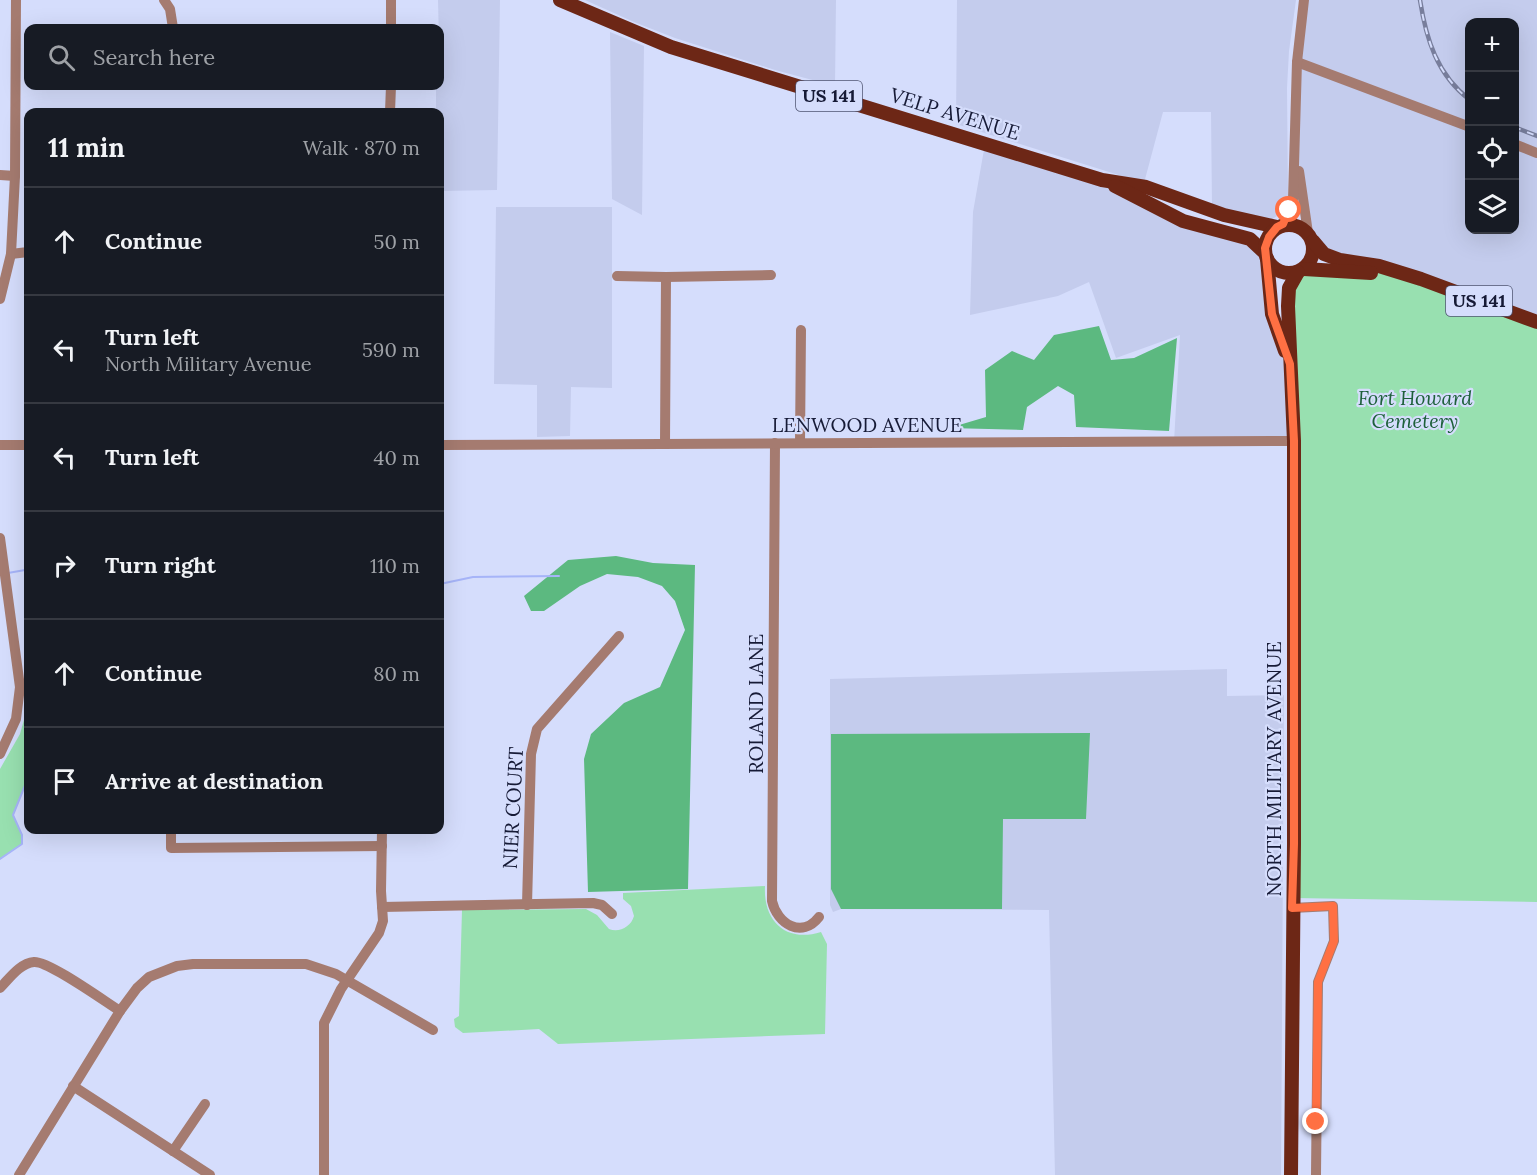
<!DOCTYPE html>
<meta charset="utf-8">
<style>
:root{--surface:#171b24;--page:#242831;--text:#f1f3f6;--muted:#9ea1a6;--line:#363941}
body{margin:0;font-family:Lora,serif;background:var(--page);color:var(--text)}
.controls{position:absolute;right:18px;top:18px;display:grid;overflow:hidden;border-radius:12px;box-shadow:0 6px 24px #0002}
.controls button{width:54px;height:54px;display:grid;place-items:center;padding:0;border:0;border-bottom:2px solid var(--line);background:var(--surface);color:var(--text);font:30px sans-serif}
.stop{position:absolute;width:18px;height:18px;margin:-14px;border:4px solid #ff7043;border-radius:50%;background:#fff}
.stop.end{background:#ff7043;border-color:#fff;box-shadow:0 2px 6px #0008}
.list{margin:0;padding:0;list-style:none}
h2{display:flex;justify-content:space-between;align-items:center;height:78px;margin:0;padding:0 24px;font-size:26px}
h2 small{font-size:20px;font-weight:400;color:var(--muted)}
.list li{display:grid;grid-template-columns:39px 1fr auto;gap:18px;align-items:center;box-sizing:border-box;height:108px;padding:0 24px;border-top:2px solid var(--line)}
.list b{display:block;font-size:22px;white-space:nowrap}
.list p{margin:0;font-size:20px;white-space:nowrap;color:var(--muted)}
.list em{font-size:20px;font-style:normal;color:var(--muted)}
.icon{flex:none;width:33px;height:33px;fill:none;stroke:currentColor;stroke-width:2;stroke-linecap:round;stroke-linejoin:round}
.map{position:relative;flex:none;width:1537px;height:1175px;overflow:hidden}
.search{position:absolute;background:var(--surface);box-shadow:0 6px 24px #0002;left:24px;top:24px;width:420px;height:66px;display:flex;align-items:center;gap:15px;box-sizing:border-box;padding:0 21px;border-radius:12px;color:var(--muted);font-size:22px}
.panel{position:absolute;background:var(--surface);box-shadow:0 6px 24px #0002;left:24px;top:108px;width:420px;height:726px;border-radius:12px}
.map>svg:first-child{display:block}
.built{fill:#c4cced;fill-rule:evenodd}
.green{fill:#98e0b0}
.forest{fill:#5cb980}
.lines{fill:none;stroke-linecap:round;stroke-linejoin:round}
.stream{stroke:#a6b4f8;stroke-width:2}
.minor{stroke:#a57b70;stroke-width:10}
.major{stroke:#6d2716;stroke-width:14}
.rail-casing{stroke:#787e9c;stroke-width:4.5}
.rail{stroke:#d5ddfc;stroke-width:2;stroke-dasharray:7;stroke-linecap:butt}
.route{stroke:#ff7043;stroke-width:8}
.labels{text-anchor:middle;stroke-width:4.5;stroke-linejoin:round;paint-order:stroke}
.shield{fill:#d5ddfc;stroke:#4f5471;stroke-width:1.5}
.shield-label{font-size:18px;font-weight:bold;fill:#161a36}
.street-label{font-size:20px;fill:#161a36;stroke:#d5ddfc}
.park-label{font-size:20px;font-style:italic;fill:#1d603a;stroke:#d5ddfc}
</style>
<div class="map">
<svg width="1537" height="1175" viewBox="0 0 1537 1175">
<rect width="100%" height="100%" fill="#d5ddfc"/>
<g class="built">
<polygon points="438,0 500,0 497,190 440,191 440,112 436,112 436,86 440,86"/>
<polygon points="585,0 836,0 835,86 775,70 675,38 634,22"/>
<polygon points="957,0 1296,0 1289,51 1287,88 1288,198 1283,212 1271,220 1212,207 1211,112 1163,112 1144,183 956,124"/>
<path d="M 1304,0 L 1537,0 L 1537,322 L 1340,260 L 1313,241 L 1296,148 ZM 1470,22 L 1514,22 L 1514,230 L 1470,230 Z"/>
<polygon points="610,32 644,46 642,215 612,199"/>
<polygon points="985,144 1102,180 1183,221 1250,239 1265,253 1272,314 1290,364 1294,441 1174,442 1180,335 1116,358 1089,282 1058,296 970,315 973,212"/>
<polygon points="496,207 612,207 612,388 571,387 570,436 537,437 537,385 494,384"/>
<polygon points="1227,669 1227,696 1284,695 1281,1175 1055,1175 1049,910 841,909 833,912 830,905 830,679"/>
</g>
<g class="green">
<polygon points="1304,269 1379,273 1421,279 1537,322 1537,902 1294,898 1288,306"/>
<polygon points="28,684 28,778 13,815 22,835 22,844 0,859 0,769 20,734 27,709"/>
<path d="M 765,886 C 763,921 786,943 821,932 L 827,944 L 825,1034 L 558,1044 L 539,1029 L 463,1033 L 455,1027 L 454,1019 L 459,1016 L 462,910 L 586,909 L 597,915 L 609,929 C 619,933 631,927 634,916 L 631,906 L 623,899 L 623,893 Z"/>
</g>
<g class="forest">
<polygon points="1099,326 1111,360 1134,358 1177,338 1169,431 1076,427 1074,395 1058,386 1027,407 1023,430 949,428 986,417 985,370 1012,351 1034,360 1054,335"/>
<polygon points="616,556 653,563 695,565 688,889 588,892 584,759 591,734 624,703 660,687 685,630 675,601 662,586 638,577 607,574 580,586 544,611 531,611 524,596 568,560"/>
<polygon points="1090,733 1086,819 1003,819 1002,909 841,909 831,889 831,734"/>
</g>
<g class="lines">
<g class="stream">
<polyline points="8,573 25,570 28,571"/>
<polyline points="440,584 473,577 559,576"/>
<polyline points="0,859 22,844 22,835 13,815 28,778"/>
</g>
<g class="minor">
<polyline points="164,0 170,9 173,28"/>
<polyline points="391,0 391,28"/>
<polyline points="1297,62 1470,127"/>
<polyline points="390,112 391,86"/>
<polyline points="1514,144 1537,153"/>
<polyline points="1299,171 1308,233"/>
<polyline points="0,175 15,176"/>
<polyline points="1283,224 1293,199 1297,62 1304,0"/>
<polyline points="11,254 28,252"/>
<polyline points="617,276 666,277 771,275"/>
<polyline points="0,299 11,254 15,176 16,0"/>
<polyline points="665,443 666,277"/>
<path d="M 775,443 L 772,901 C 777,924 802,939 819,917"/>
<polyline points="800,443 801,330"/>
<polyline points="0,445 28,445"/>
<polyline points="440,445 1294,441"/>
<polyline points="0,538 20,687 16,719 0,754"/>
<polyline points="171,830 171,848 382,846"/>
<polyline points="527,905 531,754 537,729 619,636"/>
<polyline points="382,907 593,903 602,905 612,914"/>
<polyline points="1292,908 1333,906 1334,941 1318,982 1316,1175"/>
<path d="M 0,988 C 9,979 20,963 34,962 C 49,961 104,1001 120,1011"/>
<polyline points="73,1086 210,1175"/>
<polyline points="173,1151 205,1104"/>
<polyline points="19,1175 120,1011 137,988 149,977 177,966 193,964 306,964 336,974 433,1030"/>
<polyline points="324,1175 324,1023 341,989 379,933 383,921 381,891 382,830"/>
</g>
<g class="major">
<polyline points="560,0 671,47 1102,180 1146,187 1224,215 1277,227"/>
<polyline points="1115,186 1183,221 1250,239 1265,253"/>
<circle cx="1289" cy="249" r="24"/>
<polyline points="1313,241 1324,254 1340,260 1379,266 1421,279 1537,322"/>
<polyline points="1267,259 1272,314 1285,351"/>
<polyline points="1304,269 1371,273"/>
<polyline points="1291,1175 1294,844 1294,441 1288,306 1289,288 1298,272"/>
</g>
<g class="rail-casing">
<g id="rail">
<path d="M 1420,0 C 1426,39 1437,75 1470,100"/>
<polyline points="1514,127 1537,136"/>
</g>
</g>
<use href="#rail" class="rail"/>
</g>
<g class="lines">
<polyline class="route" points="1289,210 1283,224 1277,227 1269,237 1265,248 1272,314 1290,364 1294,441 1294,844 1292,908 1333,906 1334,941 1318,982 1316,1122"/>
</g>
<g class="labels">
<g class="shield">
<rect x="796" y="81" width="66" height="30" rx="4.5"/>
<rect x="1446" y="286" width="66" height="30" rx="4.5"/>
</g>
<g class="shield-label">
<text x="829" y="102">US 141</text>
<text x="1479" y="307">US 141</text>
</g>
<g class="street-label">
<text transform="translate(955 114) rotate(17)" y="7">VELP AVENUE</text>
<text x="867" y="432">LENWOOD AVENUE</text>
<text transform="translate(756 704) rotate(-90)" y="7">ROLAND LANE</text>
<text transform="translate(1274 769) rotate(-90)" y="7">NORTH MILITARY AVENUE</text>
<text transform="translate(513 808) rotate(-87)" y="7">NIER COURT</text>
</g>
<g class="park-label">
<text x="1415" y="405">Fort Howard<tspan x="1415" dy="23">Cemetery</tspan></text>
</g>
</g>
</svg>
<div class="controls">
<button>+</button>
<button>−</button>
<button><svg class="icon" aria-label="locate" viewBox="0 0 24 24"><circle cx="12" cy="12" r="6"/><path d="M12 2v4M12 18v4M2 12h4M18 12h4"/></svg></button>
<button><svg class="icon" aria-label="layers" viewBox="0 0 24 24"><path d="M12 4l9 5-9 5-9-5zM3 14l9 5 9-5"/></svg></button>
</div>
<div class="stop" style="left:1289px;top:210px"></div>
<div class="stop end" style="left:1316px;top:1122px"></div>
<div class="search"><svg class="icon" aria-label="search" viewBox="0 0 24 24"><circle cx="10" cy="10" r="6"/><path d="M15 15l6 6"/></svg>Search here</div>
<section class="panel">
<h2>11 min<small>Walk · 870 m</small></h2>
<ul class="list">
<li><svg class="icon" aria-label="ahead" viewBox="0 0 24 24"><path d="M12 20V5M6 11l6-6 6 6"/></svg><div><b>Continue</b></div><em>50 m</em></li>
<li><svg class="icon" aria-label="left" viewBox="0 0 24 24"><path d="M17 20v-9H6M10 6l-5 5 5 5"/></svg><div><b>Turn left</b><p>North Military Avenue</p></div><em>590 m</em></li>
<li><svg class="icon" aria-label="left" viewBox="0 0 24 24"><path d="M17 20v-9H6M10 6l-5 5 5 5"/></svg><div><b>Turn left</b></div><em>40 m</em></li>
<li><svg class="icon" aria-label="right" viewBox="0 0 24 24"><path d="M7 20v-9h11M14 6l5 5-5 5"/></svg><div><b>Turn right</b></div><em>110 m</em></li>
<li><svg class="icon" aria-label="ahead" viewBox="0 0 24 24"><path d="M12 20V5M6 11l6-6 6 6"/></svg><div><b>Continue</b></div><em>80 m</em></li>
<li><svg class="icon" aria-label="arrive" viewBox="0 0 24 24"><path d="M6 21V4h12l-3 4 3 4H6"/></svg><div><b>Arrive at destination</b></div></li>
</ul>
</section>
</div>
